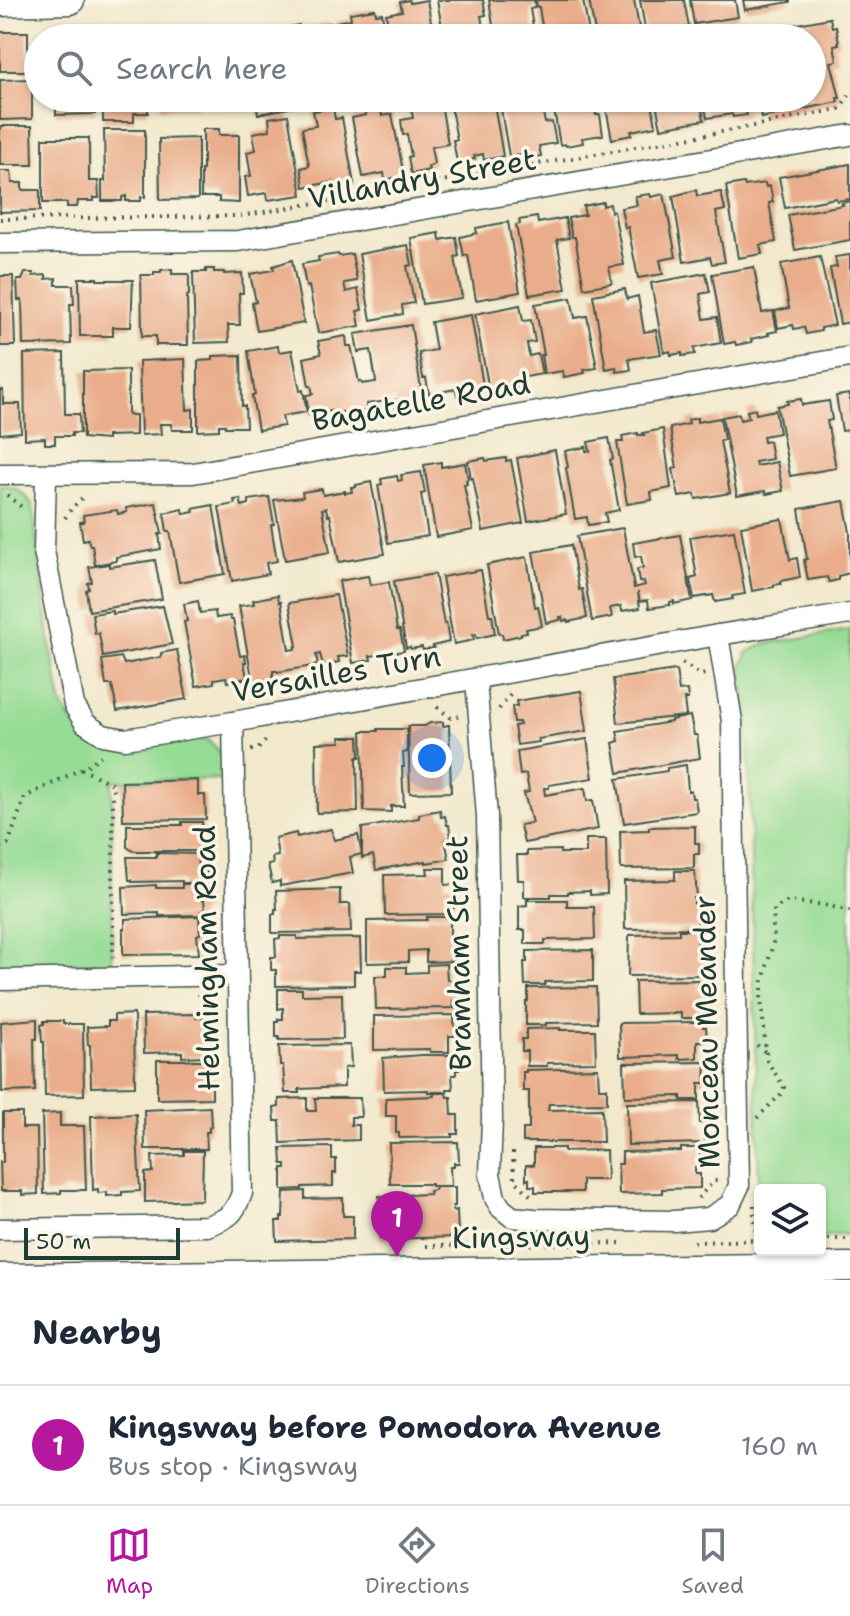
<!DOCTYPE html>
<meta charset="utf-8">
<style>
:root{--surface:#fff;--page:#f2f2f3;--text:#1f2937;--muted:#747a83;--line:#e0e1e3;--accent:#b5179e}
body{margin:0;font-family:"Shantell Sans",sans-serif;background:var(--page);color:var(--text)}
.controls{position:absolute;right:24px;bottom:24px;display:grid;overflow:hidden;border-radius:8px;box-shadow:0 2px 6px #0004}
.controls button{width:72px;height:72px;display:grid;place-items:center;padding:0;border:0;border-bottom:2px solid var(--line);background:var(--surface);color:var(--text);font:40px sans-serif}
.scale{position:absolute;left:24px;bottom:20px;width:156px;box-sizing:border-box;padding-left:8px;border:4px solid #1f3d34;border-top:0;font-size:22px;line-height:28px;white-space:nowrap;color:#1f3d34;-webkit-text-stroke:6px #fcf5e5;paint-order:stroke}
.you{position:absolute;left:432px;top:758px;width:28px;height:28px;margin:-20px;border:6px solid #fff;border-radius:50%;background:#1a73e8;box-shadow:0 0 0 12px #1a73e833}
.badge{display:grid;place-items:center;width:52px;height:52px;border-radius:50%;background:var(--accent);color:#fff;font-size:26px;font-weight:700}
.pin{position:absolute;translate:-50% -66px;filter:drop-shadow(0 2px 4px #0008)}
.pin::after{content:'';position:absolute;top:42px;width:28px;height:24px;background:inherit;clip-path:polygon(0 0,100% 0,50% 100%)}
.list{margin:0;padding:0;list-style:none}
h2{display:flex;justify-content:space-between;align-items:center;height:104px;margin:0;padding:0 32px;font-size:34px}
h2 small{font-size:26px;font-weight:400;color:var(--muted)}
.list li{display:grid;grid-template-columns:52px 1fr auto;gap:24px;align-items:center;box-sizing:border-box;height:120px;padding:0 32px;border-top:2px solid var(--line)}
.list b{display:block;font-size:30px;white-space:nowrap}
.list p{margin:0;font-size:26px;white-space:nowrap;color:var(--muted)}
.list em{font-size:26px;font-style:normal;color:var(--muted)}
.icon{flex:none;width:44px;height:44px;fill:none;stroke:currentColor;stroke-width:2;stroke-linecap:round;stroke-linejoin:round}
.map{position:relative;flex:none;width:850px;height:1280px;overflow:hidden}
.search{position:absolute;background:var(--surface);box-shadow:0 2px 6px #0004;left:24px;right:24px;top:24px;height:88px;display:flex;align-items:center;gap:20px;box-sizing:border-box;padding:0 28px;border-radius:44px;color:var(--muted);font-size:30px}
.sheet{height:224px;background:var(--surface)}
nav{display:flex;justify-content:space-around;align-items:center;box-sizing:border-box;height:112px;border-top:2px solid var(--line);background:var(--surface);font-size:22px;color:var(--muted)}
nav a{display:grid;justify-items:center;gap:4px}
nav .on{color:var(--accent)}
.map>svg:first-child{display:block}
.green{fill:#96dc95;stroke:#5a8c64;stroke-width:2}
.building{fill:#e9ad8b}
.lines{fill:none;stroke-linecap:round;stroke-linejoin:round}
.street-casing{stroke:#3f574b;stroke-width:23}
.secondary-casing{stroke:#3f574b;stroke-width:31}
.path{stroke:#3f574b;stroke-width:4;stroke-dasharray:2 6;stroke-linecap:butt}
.street{stroke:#fff;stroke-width:20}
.secondary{stroke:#fff;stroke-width:28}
.labels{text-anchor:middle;stroke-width:7;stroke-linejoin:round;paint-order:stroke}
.street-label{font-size:30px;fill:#1f3d34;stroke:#fcf5e5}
</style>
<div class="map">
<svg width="850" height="1280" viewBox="0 0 850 1280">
<rect width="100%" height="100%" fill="#fcf5e5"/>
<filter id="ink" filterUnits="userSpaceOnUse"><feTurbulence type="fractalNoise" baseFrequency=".0125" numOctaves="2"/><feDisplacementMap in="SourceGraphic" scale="16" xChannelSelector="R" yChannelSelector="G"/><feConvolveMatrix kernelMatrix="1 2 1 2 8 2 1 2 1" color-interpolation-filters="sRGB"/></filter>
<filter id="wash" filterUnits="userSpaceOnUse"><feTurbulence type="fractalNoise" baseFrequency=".006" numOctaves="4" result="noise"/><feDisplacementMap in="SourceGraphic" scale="32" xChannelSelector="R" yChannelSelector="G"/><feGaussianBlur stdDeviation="1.8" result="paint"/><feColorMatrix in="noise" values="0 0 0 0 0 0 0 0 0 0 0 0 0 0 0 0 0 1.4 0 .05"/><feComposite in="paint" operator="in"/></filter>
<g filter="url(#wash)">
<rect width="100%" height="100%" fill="#f2e9cd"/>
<g class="green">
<path d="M 0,485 C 15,486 24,492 32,504 L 48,630 L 61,703 L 73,723 L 99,740 L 203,738 C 221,747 225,759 226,779 L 112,781 L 112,963 L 0,966 Z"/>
<polygon points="850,630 850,1234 820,1237 820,1190 760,1190 760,1240 748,725 742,666 748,652 764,644"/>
</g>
<g id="blocks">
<g class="building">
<polygon points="409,0 410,3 427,0 434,38 393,38 392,31 389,31 386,14 402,11 400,2"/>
<polygon points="437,0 483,0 486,15 481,16 485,38 444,38"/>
<polygon points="489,0 534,0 535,8 530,9 535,38 495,38"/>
<polygon points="536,0 583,0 590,38 544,38 539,7 537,7"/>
<polygon points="589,0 634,0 641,38 596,38"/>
<polygon points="640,0 684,0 689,27 646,34"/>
<polygon points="690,0 735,0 738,17 694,24"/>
<polygon points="743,0 790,0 790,2 745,10"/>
<polygon points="375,9 376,14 382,13 386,38 339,38 336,22 351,19 350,13"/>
<polygon points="830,18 832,27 836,26 839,44 834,45 837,61 831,62 840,98 837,98 838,102 761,118 758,98 812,98 812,70 813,66 817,65 817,62 812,63 812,38 746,38 745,34"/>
<polygon points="330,23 331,28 335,27 337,38 291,38 289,27 299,25 300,28"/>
<polygon points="263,30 263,34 269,33 270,38 251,38 249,32"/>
<rect x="0" y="32" width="28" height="39"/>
<polygon points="32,79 32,119 0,120 0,80"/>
<polygon points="56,98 95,98 95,114 56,115"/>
<polygon points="103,98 148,98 148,113 134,113 134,122 103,122"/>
<polygon points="160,98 196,98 196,108 161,108"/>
<rect x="206" y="98" width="32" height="6"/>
<polygon points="255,98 298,98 299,106 258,114"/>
<polygon points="409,98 440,98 448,144 431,147 434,164 428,167 429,170 411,174 408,157 411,156 407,134 403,135 401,120 413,118"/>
<polygon points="449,98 493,98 503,156 484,160 483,154 474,156 475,159 457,162 453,140 457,140"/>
<polygon points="499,98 540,98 545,123 552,122 556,143 539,146 541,156 528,158 527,153 509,156"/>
<polygon points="552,98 593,98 596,115 600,115 603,135 582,138 583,143 566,146 565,144 560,145"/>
<polygon points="604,98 651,98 656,126 631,131 632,135 612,139"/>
<polygon points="655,98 700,98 704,120 661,128"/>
<polygon points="703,98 752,98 754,110 746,111 747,115 733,117 732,114 707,118"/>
<polygon points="380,105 382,116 392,114 404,176 385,180 384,173 363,177 352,118 366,115 364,108"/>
<polygon points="333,108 335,119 342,118 354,184 334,188 333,182 304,187 301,168 309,166 302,128 316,126 313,111"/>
<polygon points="288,115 302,195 268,200 267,193 248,196 245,177 251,176 247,152 256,150 253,133 270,130 269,118"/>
<polygon points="0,126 32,126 33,165 0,165"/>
<polygon points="203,129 219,129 219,135 239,135 239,203 219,202 219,197 201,197 201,170 203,170"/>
<polygon points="104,130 145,130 145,197 141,197 141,201 126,201 126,196 122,197 122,201 102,201 102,181 105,181"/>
<polygon points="43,138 89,138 89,181 98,181 99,198 94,198 94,201 78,201 77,207 67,207 67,203 43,203"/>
<polygon points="198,138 198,199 160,200 159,139"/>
<polygon points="850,164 850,199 837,201 836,198 785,208 779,177"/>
<polygon points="0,171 11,171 12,183 22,183 22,190 40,190 40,211 0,212"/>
<polygon points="744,183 745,186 765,183 766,187 770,186 773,202 769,203 776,242 760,245 762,254 738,258 726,186"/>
<polygon points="696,190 697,196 721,192 725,210 716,212 725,262 712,264 710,257 684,262 673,196"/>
<polygon points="650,194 651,197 664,194 676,257 660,260 663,274 638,278 628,227 625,228 621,208 637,205 635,196"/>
<polygon points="850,201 850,240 795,250 788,215 843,205 842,203"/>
<polygon points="603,202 603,206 610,204 611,212 614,211 624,265 609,267 612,283 584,288 575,237 572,237 568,218 585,215 583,206"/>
<polygon points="537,217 538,223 565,218 569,238 557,240 566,289 529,295 516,225 520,224 519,220"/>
<polygon points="508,222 520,292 476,300 468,255 464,256 460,237 477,233 476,228"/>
<polygon points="439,233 440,240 456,237 459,256 455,257 462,298 422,304 411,238"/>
<polygon points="408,245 412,265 407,266 414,303 402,305 403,314 371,320 359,254"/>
<polygon points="338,254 339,256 352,254 357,281 344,283 346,292 358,289 362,310 357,311 360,326 318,333 309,286 306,287 302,264 319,261 318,257"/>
<polygon points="850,255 850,322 840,324 830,268 837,267 835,257"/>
<polygon points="820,257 835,325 821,328 821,331 806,334 804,327 794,329 793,325 778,328 775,311 789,308 781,264"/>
<polygon points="292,260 304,323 257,331 252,303 256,302 250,274 274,270 273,266"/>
<polygon points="754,267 762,313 773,311 777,331 768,333 769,335 751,339 752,342 736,345 735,342 724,344 712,274"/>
<polygon points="172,269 172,274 189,274 189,295 187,296 188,345 156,345 156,336 142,336 141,275 154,275 154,272 161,272 161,270"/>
<polygon points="206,269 214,269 214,272 224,272 224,274 242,273 243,293 239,293 240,325 228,325 229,342 195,343 193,272 206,272"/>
<polygon points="25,273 33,273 33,276 46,275 46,279 56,278 56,285 73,285 74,304 70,304 71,344 23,345 22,300 18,300 17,280 22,280"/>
<polygon points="706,273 710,292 700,294 704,319 717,317 721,343 694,348 695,354 682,356 682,353 671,355 670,351 664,353 651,283"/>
<polygon points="0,276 13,276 15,346 0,346"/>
<polygon points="79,278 97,278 97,280 133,280 131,327 113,327 113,336 80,336"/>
<polygon points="625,289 627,299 638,296 644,332 656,330 661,354 629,359 631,370 617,372 616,367 606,369 593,295"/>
<polygon points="571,298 575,318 587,316 597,368 584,370 585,373 564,377 563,371 544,374 541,355 544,355 535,304"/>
<polygon points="520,305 523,321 531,320 535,342 527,343 529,356 538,354 542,374 515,379 517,389 501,391 501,388 489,390 475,314"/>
<polygon points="471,315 484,391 457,396 456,389 429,394 426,378 423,378 419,353 436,350 431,322"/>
<polygon points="411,325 423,402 407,404 407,407 396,409 395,400 366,404 367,411 343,415 342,412 332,414 332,411 309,415 306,395 313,394 311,386 309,386 304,358 321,354 318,341 346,336 347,346 351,346 359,382 361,381 362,384 376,382 371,350 358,352 355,334"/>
<polygon points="278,346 279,352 292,350 300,391 303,390 307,412 282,416 284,426 258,430 252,396 255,395 248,351"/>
<polygon points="64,353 65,414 79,414 80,433 72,433 72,436 55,436 55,444 45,444 45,438 25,439 24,354"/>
<polygon points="241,355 242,406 245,406 246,427 225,427 225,425 219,425 219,430 198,431 198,361 213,360 213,356"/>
<polygon points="185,359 187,410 193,409 193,430 172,430 171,424 160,424 161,434 141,435 139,361"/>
<polygon points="128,370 128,415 136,415 136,435 107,436 107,440 83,438 83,371"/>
<polygon points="0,390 3,390 3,404 20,404 21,432 0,434"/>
<polygon points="850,394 850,430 842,431 836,396"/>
<polygon points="801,399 802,405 829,401 832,420 827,421 836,468 790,476 777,406 788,404 787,401"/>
<polygon points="755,409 756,414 775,410 779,433 763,436 764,442 769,441 772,459 755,462 756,466 777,462 783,491 766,494 765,491 737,496 722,417 739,414 740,420 749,418 747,411"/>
<polygon points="697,418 697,422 720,418 724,440 720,441 730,493 696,499 695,494 679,497 673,469 677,468 670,428 689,424 688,420"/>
<polygon points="663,429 671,488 651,492 652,500 627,504 617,442 623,442 622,436 638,433 638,435 644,435 643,433"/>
<polygon points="609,438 613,459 610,460 619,510 605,513 607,522 588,525 587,517 575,519 566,468 568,467 565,451 586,447 586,451 590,451 588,442"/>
<polygon points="555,450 566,514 528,521 517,458"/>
<polygon points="485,458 486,461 506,458 506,461 511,460 523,523 483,531 473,478 471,479 468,461"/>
<polygon points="441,462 441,467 465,463 468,479 466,480 467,484 464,485 473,530 436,537 424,465"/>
<polygon points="421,472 425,493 421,494 428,536 388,543 378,485 382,484 381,479 397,476 398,481 402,480 401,475"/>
<polygon points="371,482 385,554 339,562 330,515 328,516 326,508 322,509 330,552 285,560 274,500 303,497 302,492 322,489 323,495 345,491 345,493 352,492 351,487 356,487 356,485"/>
<polygon points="269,497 274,524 271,525 277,561 266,563 268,574 232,581 219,507 235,504 234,500 240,499 242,506 249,504 249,500"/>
<polygon points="844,501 850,532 850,573 838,576 838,580 829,582 827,577 808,580 804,560 807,559 799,509"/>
<polygon points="156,503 162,534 159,534 161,549 116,557 116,561 95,565 92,545 90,546 88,539 83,540 80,522 84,522 83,515 117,510 118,514 127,512 126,508"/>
<polygon points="213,505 225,574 179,582 170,531 167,531 164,513 183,509 184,514 194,512 193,509"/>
<polygon points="782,519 790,560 797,558 800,577 781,581 781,584 774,585 774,587 752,591 741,526"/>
<polygon points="623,528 634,588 645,585 644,581 639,582 637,569 643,568 641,556 635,557 633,543 680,535 692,600 674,604 674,601 670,602 670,605 649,608 648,600 640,601 638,592 640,608 622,611 621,606 610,608 612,617 592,621 577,536"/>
<polygon points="734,530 745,594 732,596 733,599 715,602 713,595 694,598 690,579 697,577 690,537"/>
<polygon points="571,545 579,590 582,589 587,618 568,622 568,620 563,621 562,617 560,617 560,620 546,623 533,552"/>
<polygon points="527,557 535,607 538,606 542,626 526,629 527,632 521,633 521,635 503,639 502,634 499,634 487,565"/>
<polygon points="155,560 162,599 89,611 86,590 89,589 88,583 92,582 89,567 109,564 109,567"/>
<polygon points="481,570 489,615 492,615 495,634 477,638 476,634 473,635 474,640 454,644 442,577"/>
<polygon points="435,574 444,624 446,623 449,642 433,646 434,648 423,650 422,647 411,649 410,647 406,648 394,581"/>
<polygon points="368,576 370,585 389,582 397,630 400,630 404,651 370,656 371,660 353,663 339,581"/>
<polygon points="278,595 279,602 281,601 289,650 295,649 295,647 297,646 289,603 336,595 348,656 338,657 339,662 323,665 320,654 316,655 318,665 278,672 277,671 273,671 273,679 255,682 255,677 252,677 239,606 254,604 253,600"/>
<polygon points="198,601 200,613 215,611 216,618 230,616 231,620 233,620 240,656 245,655 246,662 244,662 247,678 227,682 226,677 214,679 214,683 196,686 184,622 187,621 184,604"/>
<polygon points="163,606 172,644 103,657 99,633 95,634 92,614 112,611 112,614"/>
<polygon points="177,650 187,699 117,711 112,685 106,685 102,660 121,657 124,664 161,657 161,653"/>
<polygon points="676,670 679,691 687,690 688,699 684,699 686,716 618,723 613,679"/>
<polygon points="581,691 587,731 538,739 539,742 517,745 514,726 520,725 519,722 514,722 512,706 517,706 516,701"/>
<polygon points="690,716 694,735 697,735 700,758 618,773 613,743 619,741 617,731 671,722 671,720"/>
<polygon points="443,722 443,726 449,725 451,792 410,793 408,726 425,726 430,723"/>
<polygon points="378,729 407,729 407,752 403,753 404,767 402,767 404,806 391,806 391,812 364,811 362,731 378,731"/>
<polygon points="340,737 359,737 360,757 357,757 358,812 317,813 316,743 341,742"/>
<polygon points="587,739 593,778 549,785 549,788 544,788 545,795 585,788 587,801 593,800 598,829 524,843 520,825 532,823 524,793 529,792 526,774 520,775 517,751"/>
<polygon points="686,765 688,791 691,791 692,798 695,798 697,812 624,823 617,779 667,771 667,768"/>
<polygon points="198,780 198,795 205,795 206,819 123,820 122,782"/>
<polygon points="440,810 441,817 445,816 447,825 449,825 451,839 445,840 449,859 426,863 426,861 376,870 373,855 362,858 362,828 419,818 419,814"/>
<polygon points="182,822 202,822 203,834 200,835 201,851 133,851 127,847 127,825 182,825"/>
<polygon points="695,826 695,843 699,843 699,854 694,854 694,868 621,869 620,831 649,830 649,827"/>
<polygon points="331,829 334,840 358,835 362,854 350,857 353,873 280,886 280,881 272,883 268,865 273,864 272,857 278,856 275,838 296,833 297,837"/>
<polygon points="586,839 606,839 607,894 590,895 590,891 568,892 568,894 551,894 551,897 524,897 524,880 518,880 517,855 527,855 527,851 560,850 560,853 586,853"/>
<polygon points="156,853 197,854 198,867 207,867 206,883 182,883 182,881 132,882 132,880 129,880 127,857 156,857"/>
<polygon points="427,868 445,868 445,885 455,884 454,908 450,908 450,914 385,915 384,875 428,874"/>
<polygon points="675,871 695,871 697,898 694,898 694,904 699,904 697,928 625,929 624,881 675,880"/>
<polygon points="182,884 201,884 201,900 204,900 205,911 201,911 201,915 159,916 159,913 124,914 123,887 156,885 156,888 182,888"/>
<polygon points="340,889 340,904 350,904 351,932 272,933 272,914 275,914 275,909 277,909 276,891"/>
<polygon points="527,900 567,900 567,907 594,907 595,939 545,940 545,944 525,944 525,930 519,930 519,906 527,905"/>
<polygon points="199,916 200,934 197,935 199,954 123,955 123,929 125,929 125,919"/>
<polygon points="427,917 450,917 450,941 456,940 457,961 426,962 426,950 408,951 408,962 367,963 367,921 427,920"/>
<polygon points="679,930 697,930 698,949 700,949 700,958 702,958 702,972 698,972 698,975 628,976 629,935 679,934"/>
<polygon points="280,936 297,936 297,939 360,938 361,971 354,971 354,985 276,986 276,970 271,970 271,957 276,957 275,939 280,938"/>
<polygon points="593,950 593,981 545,982 545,985 525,985 524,962 527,962 527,951"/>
<polygon points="446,964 447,980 458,980 458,1001 453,1001 454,1008 376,1009 375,976 387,976 387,967 406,967 406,973 427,972 427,965"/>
<polygon points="698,980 699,992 703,991 703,1002 699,1002 699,1018 681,1018 681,1013 636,1014 635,981"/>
<polygon points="596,987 597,1022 546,1023 546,1025 526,1025 526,1001 528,1001 528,988"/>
<polygon points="278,989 302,989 302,995 342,994 343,1039 279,1040 279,1037 276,1037 276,1022 278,1022 278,1019 283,1019 283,1008 278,1009"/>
<polygon points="134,1014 135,1086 91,1087 90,1045 88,1045 87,1027 108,1026 108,1021 114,1021 114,1015"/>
<polygon points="196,1014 196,1018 205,1018 205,1024 207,1024 207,1039 204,1039 204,1056 182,1057 182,1052 144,1053 143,1015"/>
<polygon points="454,1015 455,1036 449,1036 449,1052 430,1052 430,1049 374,1050 374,1016"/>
<polygon points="37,1019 37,1039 34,1039 35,1091 2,1092 1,1022"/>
<polygon points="44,1021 63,1021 63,1024 83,1024 84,1095 45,1096 44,1042 42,1042 41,1025 44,1024"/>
<polygon points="703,1022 703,1027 706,1027 707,1041 697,1041 697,1058 679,1059 679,1055 620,1057 619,1023"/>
<polygon points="560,1028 560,1030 595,1030 596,1062 547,1063 547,1066 527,1066 527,1051 522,1051 522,1039 526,1039 526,1029"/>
<polygon points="350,1045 351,1067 344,1068 344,1087 299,1089 299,1093 285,1093 283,1065 280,1065 279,1046"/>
<polygon points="422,1055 459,1055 459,1070 456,1070 456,1075 452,1075 453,1089 447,1089 447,1092 428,1092 428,1090 384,1091 383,1058"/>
<polygon points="157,1060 204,1060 205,1080 212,1080 212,1098 157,1099"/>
<polygon points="706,1062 705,1083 699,1083 699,1100 681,1100 681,1096 625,1097 624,1063"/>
<polygon points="598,1068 599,1088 607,1088 607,1103 549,1104 548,1110 602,1109 603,1142 523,1142 523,1129 529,1129 529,1091 523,1091 523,1072 526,1072 526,1070"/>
<polygon points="434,1093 446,1093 447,1097 451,1097 452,1115 458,1115 458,1134 452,1134 452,1137 399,1138 399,1133 396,1133 396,1116 386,1116 386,1098 434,1096"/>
<polygon points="307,1098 307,1111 316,1111 315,1098 360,1098 361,1117 351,1117 351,1125 359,1125 359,1140 281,1143 280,1121 275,1121 274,1108 279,1107 279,1099"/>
<polygon points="699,1102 700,1123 704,1123 705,1143 628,1145 627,1103"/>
<polygon points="210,1107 211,1127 209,1127 209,1132 206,1132 207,1149 145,1149 144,1110"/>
<polygon points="3,1113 22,1113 22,1128 37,1128 38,1194 22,1195 22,1191 1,1191 0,1162 3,1162"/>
<polygon points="60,1113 60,1126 84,1126 86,1190 61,1190 61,1193 44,1194 42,1114"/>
<polygon points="136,1114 140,1191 122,1192 122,1195 107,1196 107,1192 98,1193 98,1189 93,1190 91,1116"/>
<polygon points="458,1142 459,1163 454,1163 454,1167 450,1167 451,1186 431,1186 431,1184 390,1184 389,1143"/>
<polygon points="332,1147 332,1159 336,1159 336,1173 333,1173 333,1186 302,1187 302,1189 282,1190 282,1168 286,1168 286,1164 282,1164 281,1148"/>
<polygon points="534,1148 564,1148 564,1151 606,1150 607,1180 582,1180 582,1192 535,1192 535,1186 529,1186 529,1179 526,1180 526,1165 534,1165"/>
<polygon points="681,1148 700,1148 700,1167 695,1167 695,1174 700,1174 700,1188 662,1189 662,1193 619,1194 618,1164 622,1164 622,1152 681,1151"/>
<polygon points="184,1151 203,1151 202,1200 145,1202 145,1173 153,1172 152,1156 184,1155"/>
<polygon points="435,1187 455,1187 455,1206 453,1206 453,1211 457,1210 458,1237 380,1239 379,1196 430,1194 429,1191 435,1190"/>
<polygon points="305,1191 305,1199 343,1198 343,1216 353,1216 353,1239 277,1241 276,1221 281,1221 281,1217 283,1217 284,1192"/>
</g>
</g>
</g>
<g filter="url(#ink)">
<use href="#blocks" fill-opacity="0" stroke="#3f574b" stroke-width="2"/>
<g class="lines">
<g class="street-casing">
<g id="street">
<polyline points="0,243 238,241 850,135"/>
<polyline points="0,474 193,473 850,357"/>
<polyline points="46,475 44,551 74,705 85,723 103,735 125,739 233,722 718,635 850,614"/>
<polyline points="476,680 487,816 492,1119 490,1174 495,1198 501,1208 512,1217 535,1219 674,1221 709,1218 730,1205 739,1186 732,721 718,635"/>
<polyline points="0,980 237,975"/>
<path d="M 0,1229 L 207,1226 C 229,1218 234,1215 242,1193 L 233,722"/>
</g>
</g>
<g class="secondary-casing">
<g id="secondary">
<polyline points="0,2 70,0"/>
<polyline points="0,1278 850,1267"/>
</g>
</g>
<g class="path">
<polyline points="0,219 241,216 738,129 839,109 850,94"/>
<polyline points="7,495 25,510"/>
<polyline points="65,518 72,508 85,495"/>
<polyline points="682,663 701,675 705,674"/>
<polyline points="437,707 451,718 460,716"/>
<polyline points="499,709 511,694"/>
<polyline points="251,750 258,749 269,737"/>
<polyline points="81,769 113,784 113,958"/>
<polyline points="0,847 8,844 25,797 85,767 101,756"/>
<polyline points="203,955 217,941"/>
<polyline points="199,994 200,997 217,1013"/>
<polyline points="757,1045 765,1052"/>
<polyline points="757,1118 782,1093 784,1087 767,1061 761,998 763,981 774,939 773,926 774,909 788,901 825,905 850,911"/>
<polyline points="513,1152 514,1179 534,1199"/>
<polyline points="698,1198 714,1181 722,1181"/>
<polyline points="754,1205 754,1220 759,1239"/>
<polyline points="820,1239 850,1239"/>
<polyline points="694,1242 760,1240"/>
<polyline points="426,1246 622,1243"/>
</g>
<use href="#street" class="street"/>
<use href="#secondary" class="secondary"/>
</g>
</g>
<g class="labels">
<g class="street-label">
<text transform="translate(422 179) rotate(-10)" y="10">Villandry Street</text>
<text transform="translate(421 402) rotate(-10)" y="10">Bagatelle Road</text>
<text transform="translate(336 674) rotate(-10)" y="10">Versailles Turn</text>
<text transform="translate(459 953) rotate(-91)" y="10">Bramham Street</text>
<text transform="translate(207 958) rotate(-91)" y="10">Helmingham Road</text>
<text transform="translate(707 1032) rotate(-91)" y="10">Monceau Meander</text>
<text transform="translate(521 1237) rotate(-1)" y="10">Kingsway</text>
</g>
</g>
</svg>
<div class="controls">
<button><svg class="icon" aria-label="layers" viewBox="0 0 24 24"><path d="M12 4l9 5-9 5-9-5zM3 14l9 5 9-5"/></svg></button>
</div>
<div class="scale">50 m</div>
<div class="you"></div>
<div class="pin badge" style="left:397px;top:1257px">1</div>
<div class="search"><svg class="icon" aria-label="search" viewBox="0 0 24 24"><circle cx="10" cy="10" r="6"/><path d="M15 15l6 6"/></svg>Search here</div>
</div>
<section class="sheet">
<h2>Nearby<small></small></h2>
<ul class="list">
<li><span class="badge">1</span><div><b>Kingsway before Pomodora Avenue</b><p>Bus stop · Kingsway</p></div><em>160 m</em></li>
</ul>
</section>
<nav>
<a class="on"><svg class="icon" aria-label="map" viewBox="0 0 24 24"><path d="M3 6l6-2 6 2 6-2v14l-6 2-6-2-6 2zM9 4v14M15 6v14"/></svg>Map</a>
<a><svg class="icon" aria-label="directions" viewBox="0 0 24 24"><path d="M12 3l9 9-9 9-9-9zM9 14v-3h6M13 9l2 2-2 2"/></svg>Directions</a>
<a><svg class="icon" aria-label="saved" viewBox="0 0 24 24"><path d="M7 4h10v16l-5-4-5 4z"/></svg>Saved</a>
</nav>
